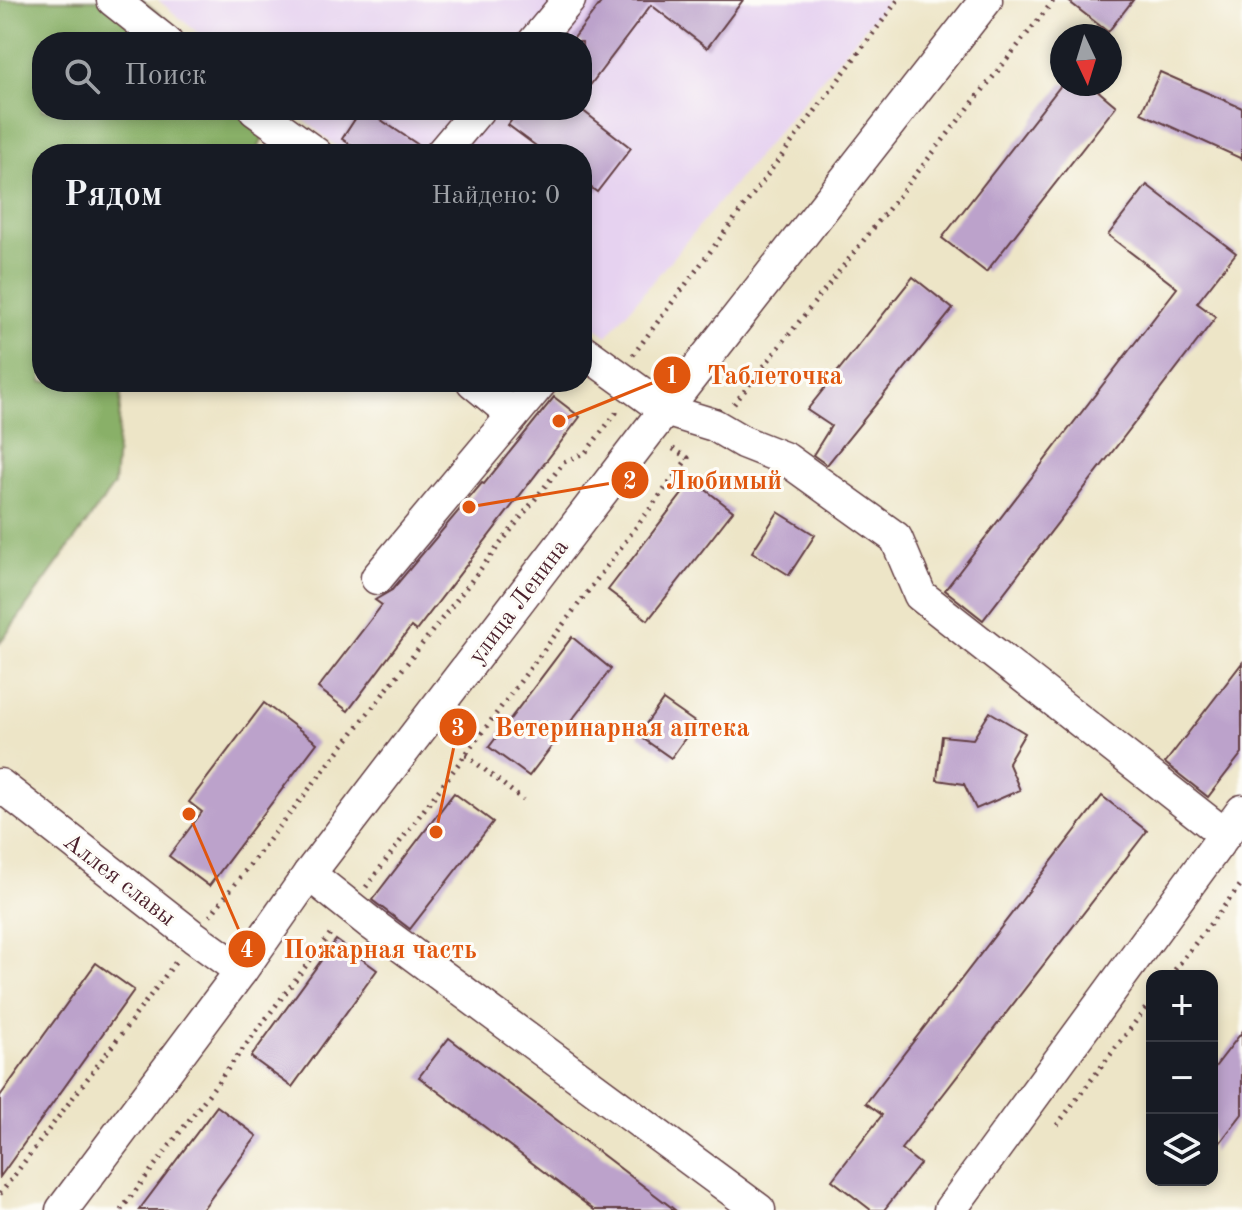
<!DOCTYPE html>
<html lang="ru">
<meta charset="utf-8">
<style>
:root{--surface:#171b24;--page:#242831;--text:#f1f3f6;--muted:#9ea1a6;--line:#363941}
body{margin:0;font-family:"Old Standard TT",serif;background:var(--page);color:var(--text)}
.controls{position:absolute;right:24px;bottom:24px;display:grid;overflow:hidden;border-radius:16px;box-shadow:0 4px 12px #0003}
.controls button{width:72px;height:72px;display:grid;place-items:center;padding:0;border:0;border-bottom:2px solid var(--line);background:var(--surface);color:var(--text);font:40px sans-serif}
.compass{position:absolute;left:1050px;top:24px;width:72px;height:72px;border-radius:50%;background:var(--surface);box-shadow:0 4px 12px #0003;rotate:176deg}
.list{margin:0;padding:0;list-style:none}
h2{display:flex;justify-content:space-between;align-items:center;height:104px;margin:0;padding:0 32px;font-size:34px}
h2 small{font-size:26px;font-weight:400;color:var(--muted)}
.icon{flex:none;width:44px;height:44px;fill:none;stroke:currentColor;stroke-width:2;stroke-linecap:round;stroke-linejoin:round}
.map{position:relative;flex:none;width:1242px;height:1210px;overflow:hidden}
.search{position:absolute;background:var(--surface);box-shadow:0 4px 12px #0003;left:32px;top:32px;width:560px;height:88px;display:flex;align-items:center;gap:20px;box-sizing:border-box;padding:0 28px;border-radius:32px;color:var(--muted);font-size:30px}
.panel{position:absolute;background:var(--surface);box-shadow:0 4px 12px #0003;left:32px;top:144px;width:560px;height:248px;border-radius:32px}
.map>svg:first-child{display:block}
.built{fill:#e6d2f0}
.forest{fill:#89b067;stroke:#6a6849;stroke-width:2}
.building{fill:#bca2cb}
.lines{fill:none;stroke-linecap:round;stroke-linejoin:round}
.minor-casing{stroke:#623d42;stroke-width:35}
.path{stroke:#623d42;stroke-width:5;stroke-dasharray:2 6;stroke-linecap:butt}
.minor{stroke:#fff;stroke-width:32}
.labels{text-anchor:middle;stroke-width:6;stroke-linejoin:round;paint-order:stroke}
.street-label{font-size:24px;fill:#4a1f2b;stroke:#fdfcf7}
.leader{fill:none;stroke:#e0560e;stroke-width:3}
.callout-dot{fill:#e0560e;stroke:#fdfcf7;stroke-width:3}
.mark-label{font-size:24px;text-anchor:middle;font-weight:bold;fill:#fff}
.callout-label{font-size:26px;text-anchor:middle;font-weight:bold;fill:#e0560e;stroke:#fdfcf7;stroke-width:6;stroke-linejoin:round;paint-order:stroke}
</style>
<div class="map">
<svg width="1242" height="1210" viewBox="0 0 1242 1210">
<rect width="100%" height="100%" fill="#fdfcf7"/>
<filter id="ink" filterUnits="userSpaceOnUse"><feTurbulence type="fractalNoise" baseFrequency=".0125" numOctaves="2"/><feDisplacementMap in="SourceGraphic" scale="16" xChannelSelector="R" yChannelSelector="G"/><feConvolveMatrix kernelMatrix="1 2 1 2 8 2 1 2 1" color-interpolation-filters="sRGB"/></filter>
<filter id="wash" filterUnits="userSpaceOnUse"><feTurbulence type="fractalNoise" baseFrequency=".006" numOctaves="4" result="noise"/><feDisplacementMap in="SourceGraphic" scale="32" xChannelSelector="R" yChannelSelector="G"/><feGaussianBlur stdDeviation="1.8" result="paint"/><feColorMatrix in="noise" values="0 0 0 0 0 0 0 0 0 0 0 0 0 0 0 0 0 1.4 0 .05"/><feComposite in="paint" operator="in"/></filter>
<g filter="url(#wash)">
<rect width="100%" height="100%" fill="#ede5c7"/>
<polygon class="built" points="158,0 888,0 607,336 582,317 582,154 346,154 292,110 582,110 582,42 209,42"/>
<polygon class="forest" points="0,0 142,0 194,42 42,42 42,110 275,110 256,154 42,154 42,382 122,382 114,485 0,643"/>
<g id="blocks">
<g class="building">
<polygon points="603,0 743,0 707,48 651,5 582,96 582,42 571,42"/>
<polygon points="1067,0 1133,0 1108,32"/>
<polygon points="1160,72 1242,108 1242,159 1141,113"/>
<polygon points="1062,84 1090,84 1116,106 986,272 942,238"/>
<polygon points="361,110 366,110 423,148 422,154 365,154 342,139"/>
<polygon points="519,110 582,110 631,148 597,192 582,181 582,154 547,154 508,125"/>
<polygon points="1147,185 1236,253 1197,303 1216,317 983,620 945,590 1177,288 1108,235"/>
<polygon points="913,277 953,309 827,465 813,455 831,426 807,410"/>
<polygon points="554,397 580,417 416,631 411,627 348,711 318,688 382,605 375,600 392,590 482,483 484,484"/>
<polygon points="693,480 733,511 648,620 608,590"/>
<polygon points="778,512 815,535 789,575 752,552"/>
<polygon points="572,637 611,669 529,776 489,747"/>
<polygon points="1242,663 1242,753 1208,797 1165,763"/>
<polygon points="663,700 696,723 671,758 638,735"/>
<polygon points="264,703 317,743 209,886 169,856 202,812 189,802"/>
<polygon points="990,712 1025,733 1008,762 1020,790 976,809 964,784 937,780 942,736 973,739"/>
<polygon points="454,793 493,822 410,929 372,900"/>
<polygon points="1102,796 1147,831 901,1149 920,1164 884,1210 871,1210 832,1180 882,1115 866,1103"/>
<polygon points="336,940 377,970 292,1087 251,1057"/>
<polygon points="96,963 134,990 0,1177 0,1096"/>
<polygon points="1242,1032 1242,1114 1212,1153 1212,1071"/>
<polygon points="449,1038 675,1210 594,1210 419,1077"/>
<polygon points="217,1106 257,1136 202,1210 139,1210"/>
</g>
</g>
</g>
<g filter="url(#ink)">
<use href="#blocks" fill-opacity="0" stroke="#623d42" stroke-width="2"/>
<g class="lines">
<g class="minor-casing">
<g id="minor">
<polyline points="113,0 166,42"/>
<polyline points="534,42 569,0"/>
<polyline points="255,110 316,154"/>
<polyline points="441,154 478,110"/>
<polyline points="582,350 665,410 714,425 743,442 786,459 896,538 920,595 1224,834"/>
<polyline points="473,382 513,415"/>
<polyline points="377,578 541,382"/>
<polyline points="0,785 194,937 241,971"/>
<polyline points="309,874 373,925 759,1210"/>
<polyline points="62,1210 241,971 309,874 647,433 986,0"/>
<polyline points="950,1210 1242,811"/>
</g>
</g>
<g class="path">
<polyline points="633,355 898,0"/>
<polyline points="734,404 1054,0"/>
<polyline points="466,755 523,800"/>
<polyline points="366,887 688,458 670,447"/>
<polyline points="210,916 564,462 586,452 616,413 616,407"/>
<polyline points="1170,976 1242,883"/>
<polyline points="1057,1125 1152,1000"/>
<polyline points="0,1194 178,959"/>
<polyline points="121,1210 333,930"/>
</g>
<use href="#minor" class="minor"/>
</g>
</g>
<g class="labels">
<g class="street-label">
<text transform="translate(518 601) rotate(-53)" y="8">улица Ленина</text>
<text transform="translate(120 879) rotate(38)" y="8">Аллея славы</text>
</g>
</g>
<path class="leader" d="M559 421L672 375M469 507L630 480M436 832L458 727M189 814L247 949"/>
<g class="callout-dot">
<circle cx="559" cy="421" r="8"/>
<circle cx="469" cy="507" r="8"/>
<circle cx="436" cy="832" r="8"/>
<circle cx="189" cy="814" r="8"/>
<circle cx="672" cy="375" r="20"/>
<circle cx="630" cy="480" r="20"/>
<circle cx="458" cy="727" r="20"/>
<circle cx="247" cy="949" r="20"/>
</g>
<g class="mark-label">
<text x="672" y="383">1</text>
<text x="630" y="489">2</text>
<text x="458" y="736">3</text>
<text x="247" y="957">4</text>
</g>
<g class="callout-label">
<text x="775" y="384">Таблеточка</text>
<text x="724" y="489">Любимый</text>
<text x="622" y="736">Ветеринарная аптека</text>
<text x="380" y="958">Пожарная часть</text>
</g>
</svg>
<div class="controls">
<button>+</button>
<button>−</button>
<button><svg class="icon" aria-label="layers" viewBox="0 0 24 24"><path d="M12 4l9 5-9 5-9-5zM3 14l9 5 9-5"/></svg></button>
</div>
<svg class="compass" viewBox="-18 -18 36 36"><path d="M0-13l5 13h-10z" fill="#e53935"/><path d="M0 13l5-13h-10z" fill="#9ea1a6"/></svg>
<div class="search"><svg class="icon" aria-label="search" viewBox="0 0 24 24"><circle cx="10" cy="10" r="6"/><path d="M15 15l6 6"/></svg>Поиск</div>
<section class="panel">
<h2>Рядом<small>Найдено: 0</small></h2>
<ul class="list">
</ul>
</section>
</div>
